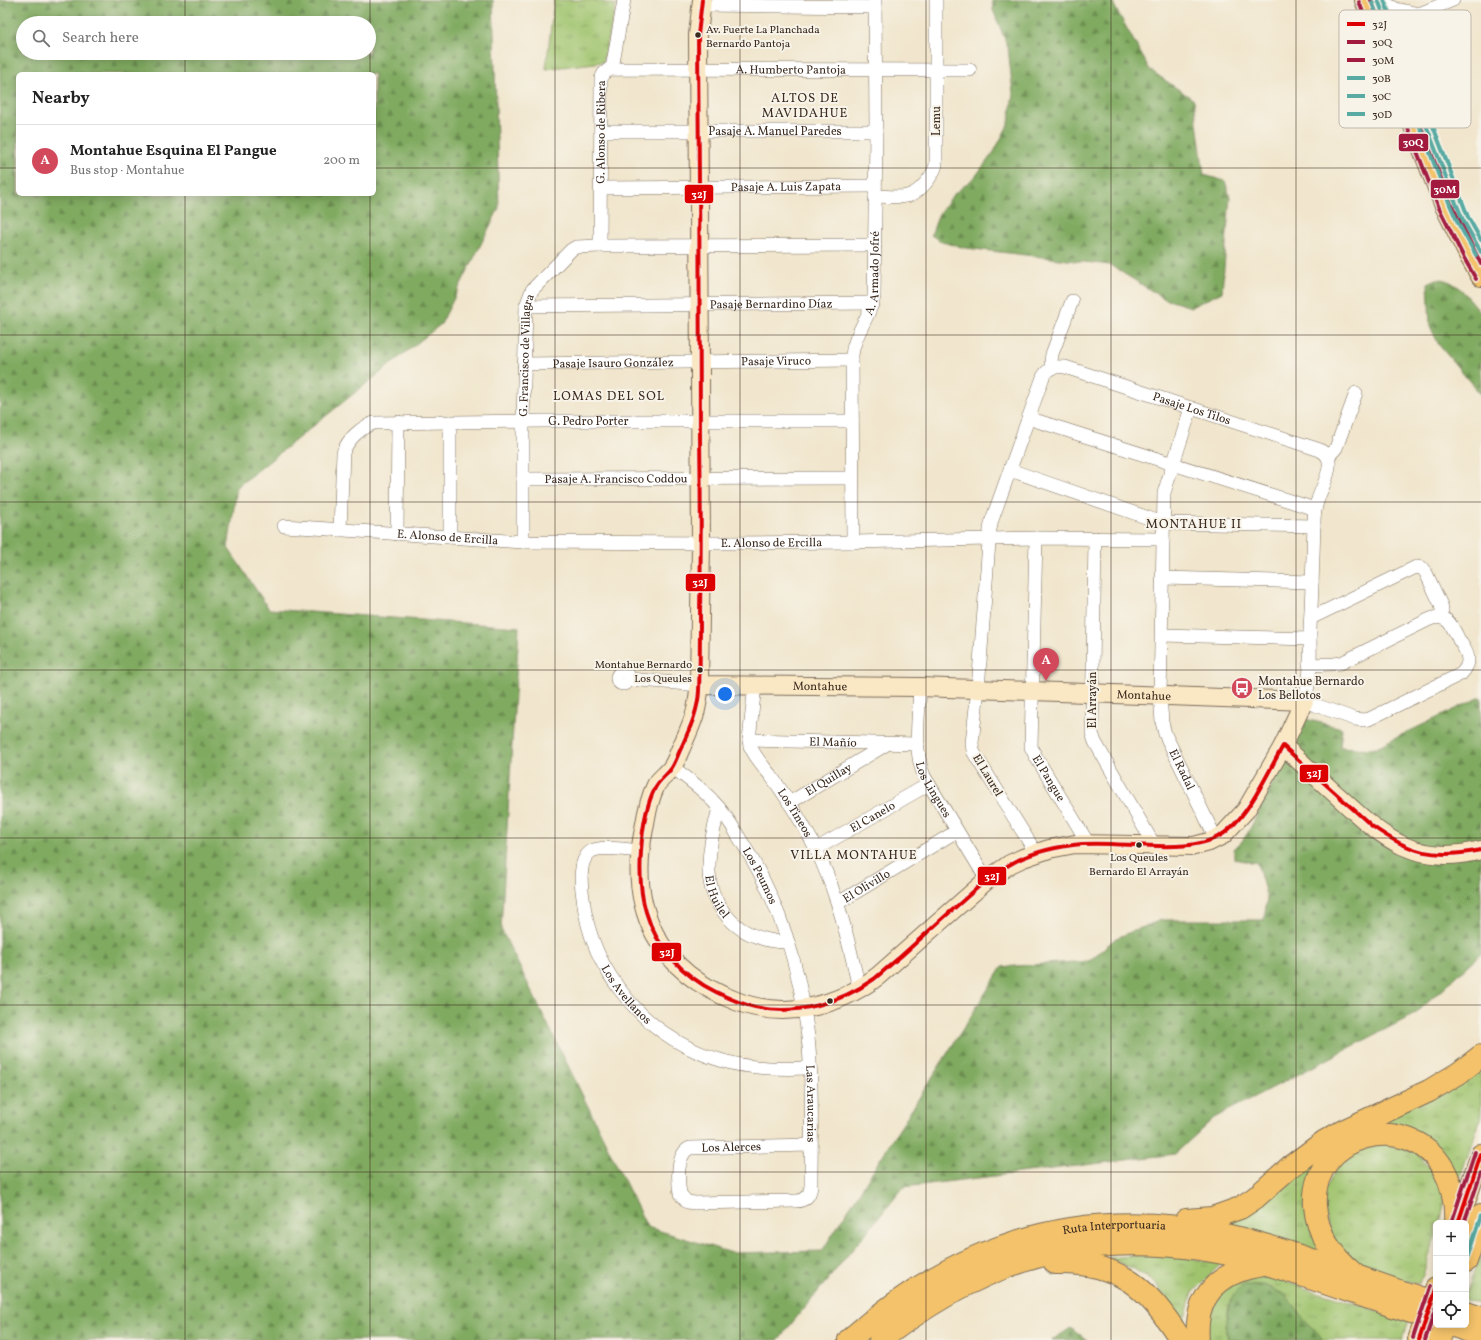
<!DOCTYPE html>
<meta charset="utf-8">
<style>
:root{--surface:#fff;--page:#f6f6f6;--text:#222;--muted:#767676;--line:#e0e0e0;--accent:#d1495b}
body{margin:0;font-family:Vollkorn,serif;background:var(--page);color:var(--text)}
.controls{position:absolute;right:12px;bottom:12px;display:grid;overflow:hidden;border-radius:6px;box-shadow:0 2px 10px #0003}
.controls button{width:36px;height:36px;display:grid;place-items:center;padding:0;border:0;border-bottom:1px solid var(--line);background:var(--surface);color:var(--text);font:20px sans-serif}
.you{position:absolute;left:725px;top:694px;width:14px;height:14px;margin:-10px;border:3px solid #fff;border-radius:50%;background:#1a73e8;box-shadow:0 0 0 6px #1a73e833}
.badge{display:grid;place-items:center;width:26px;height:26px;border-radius:50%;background:var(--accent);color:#fff;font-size:13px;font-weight:700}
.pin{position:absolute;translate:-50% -33px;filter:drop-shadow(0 1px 2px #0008)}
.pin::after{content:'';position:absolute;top:21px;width:14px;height:12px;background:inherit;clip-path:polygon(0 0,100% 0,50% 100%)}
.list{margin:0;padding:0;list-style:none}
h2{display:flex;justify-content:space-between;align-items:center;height:52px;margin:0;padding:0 16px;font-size:17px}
h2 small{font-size:13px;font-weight:400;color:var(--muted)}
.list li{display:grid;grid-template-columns:26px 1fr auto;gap:12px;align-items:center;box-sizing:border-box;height:72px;padding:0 16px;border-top:1px solid var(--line)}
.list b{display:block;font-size:15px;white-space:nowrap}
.list p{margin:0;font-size:13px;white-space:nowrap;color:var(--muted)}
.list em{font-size:13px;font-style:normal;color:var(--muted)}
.icon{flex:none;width:22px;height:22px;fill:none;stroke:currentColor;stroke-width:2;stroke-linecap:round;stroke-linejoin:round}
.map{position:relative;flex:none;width:1481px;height:1340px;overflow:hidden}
.search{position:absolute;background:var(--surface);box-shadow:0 2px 10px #0003;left:16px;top:16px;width:360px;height:44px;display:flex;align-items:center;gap:10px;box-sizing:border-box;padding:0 14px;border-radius:22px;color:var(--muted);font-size:15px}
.panel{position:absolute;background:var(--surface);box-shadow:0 2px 10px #0003;left:16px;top:72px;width:360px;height:124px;border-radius:6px}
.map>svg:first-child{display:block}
.grass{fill:url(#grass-tufts);stroke:#6e7746}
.forest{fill:url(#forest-firs);stroke:#5e6a40;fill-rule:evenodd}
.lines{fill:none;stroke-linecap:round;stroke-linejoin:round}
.street-casing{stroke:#7b6c5b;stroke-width:14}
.secondary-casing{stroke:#7b6c5b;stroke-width:20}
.primary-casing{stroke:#7b6c5b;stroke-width:22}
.highway-casing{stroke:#7b6c5b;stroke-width:24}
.street{stroke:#fff;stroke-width:13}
.secondary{stroke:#fae7c3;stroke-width:18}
.primary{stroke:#f3c26a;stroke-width:20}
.highway{stroke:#f3c26a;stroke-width:22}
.highway-bridge-casing{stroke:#7b6c5b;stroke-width:24;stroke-linecap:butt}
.highway-bridge{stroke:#f3c26a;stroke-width:22}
.bus-1-casing{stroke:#f7f3e8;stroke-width:7}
.bus-2-casing{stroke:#f7f3e8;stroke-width:7}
.bus-3-casing{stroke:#f7f3e8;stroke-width:7}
.bus-4-casing{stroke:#f7f3e8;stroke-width:7}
.bus-5-casing{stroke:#f7f3e8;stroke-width:7}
.bus-6-casing{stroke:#f7f3e8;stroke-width:7}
.bus-1{stroke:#d00;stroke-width:4}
.bus-2{stroke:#a31a3f;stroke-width:4}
.bus-3{stroke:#a31a3f;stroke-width:4}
.bus-4{stroke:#58aaa2;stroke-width:4}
.bus-5{stroke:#58aaa2;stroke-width:4}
.bus-6{stroke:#58aaa2;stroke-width:4}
.grid{fill:none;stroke:#3b2a1e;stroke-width:1;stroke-opacity:0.55}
.bus-dot{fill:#3b2a1e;stroke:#f7f3e8;stroke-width:1.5}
.labels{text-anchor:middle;stroke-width:4;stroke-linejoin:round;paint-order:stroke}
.bus-label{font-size:11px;fill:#3b2a1e;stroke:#f7f3e8;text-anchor:start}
.street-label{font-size:12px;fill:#3b2a1e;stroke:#f7f3e8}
.poi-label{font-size:12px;fill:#3b2a1e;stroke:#f7f3e8;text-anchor:start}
.neighbourhood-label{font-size:13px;letter-spacing:1px;fill:#3b2a1e;stroke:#f7f3e8}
.key{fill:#f7f3e8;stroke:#bfb7ab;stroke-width:1}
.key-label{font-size:11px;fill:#3b2a1e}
.line-badge{stroke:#f7f3e8;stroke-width:1.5}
.badge-label{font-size:11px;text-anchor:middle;font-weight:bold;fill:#fff}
</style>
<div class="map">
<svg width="1481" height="1340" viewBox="0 0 1481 1340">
<defs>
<pattern id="grass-tufts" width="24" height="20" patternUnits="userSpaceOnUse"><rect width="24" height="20" fill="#a0c46e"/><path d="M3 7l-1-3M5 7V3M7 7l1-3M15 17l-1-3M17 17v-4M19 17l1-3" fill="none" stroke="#849f5a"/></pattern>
<pattern id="forest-firs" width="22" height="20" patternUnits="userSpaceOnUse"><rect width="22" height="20" fill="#80aa61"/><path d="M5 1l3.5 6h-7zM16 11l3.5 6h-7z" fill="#6a8b4f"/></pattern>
</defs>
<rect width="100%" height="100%" fill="#f7f3e8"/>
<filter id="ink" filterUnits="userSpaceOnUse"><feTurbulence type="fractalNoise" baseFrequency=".025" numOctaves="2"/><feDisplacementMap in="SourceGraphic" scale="8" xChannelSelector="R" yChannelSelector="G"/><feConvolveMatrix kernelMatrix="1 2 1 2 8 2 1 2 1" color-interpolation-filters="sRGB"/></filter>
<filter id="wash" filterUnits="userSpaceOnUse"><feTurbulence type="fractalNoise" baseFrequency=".012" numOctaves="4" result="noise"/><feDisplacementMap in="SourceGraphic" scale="16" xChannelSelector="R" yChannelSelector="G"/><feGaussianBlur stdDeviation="0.9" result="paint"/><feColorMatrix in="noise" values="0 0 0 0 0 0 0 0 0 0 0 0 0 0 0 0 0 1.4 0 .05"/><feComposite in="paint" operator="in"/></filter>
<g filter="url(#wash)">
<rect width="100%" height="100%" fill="#f1e6cd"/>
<g class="grass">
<polygon points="554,0 594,0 616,5 603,62 546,69"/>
<polygon points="1481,1067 1481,1117 1458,1184 1455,1176 1368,1127"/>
<polygon points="1383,1143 1417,1153 1440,1181 1444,1205 1440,1223 1436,1223 1436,1235 1420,1284 1371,1272 1357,1266 1334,1245 1321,1196 1344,1154"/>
<polygon points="1322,1149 1319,1252 1218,1226"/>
<polygon points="1481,1252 1481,1306 1466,1301 1466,1294"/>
<polygon points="1158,1254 1222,1263 1193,1292 1183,1323 1155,1283 1134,1269 1108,1258"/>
<polygon points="1253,1277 1273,1278 1409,1321 1403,1340 1204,1340 1204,1331 1220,1290"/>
</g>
<g class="forest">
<path d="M 0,0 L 493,0 L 499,208 L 441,324 L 237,487 L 228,548 L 269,609 L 519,627 L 501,929 L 647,1227 L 732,1253 L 822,1251 L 1002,967 L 1089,961 L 1116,938 L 1161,920 L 1264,920 L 1267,898 L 1257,863 L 1234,859 L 1234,849 L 1243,840 L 1249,831 L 1305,719 L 1342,728 L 1340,747 L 1372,749 L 1481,697 L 1481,954 L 1415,1014 L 1214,1118 L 1175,1154 L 904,1187 L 778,1340 L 0,1340 ZM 23,23 L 369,23 L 369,53 L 23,53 ZM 18,74 L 374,74 L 374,194 L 18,194 Z"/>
<polygon points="992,0 1111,0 1150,70 1194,100 1204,175 1225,181 1230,197 1222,292 1191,307 1165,299 1110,265 966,248 942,242 931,235 939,214 953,195 975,177 994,152 1009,123 1013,94 1008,47 993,10"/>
<path d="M 1437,279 C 1457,279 1468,298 1481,312 L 1481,395 L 1439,345 L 1430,326 L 1428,283 Z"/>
<path d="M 1244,1285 L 1264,1285 L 1286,1295 L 1310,1327 L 1318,1333 L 1323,1340 L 1228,1340 C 1224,1324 1228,1292 1244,1285 Z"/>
<polygon points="1071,1328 1087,1340 1052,1340"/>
</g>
</g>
<g filter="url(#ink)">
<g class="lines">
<g class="street-casing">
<g id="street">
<polyline points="1379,0 1396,9 1419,14 1453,0"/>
<polyline points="701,5 875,7"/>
<polyline points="1400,57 1405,37 1419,14"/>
<polyline points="612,69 624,0"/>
<path id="s1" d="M 601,131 L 876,131"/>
<path id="s2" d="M 601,188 L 875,186"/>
<path d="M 875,196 C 885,196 897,198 907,196 C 919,194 933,176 936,165 L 936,0"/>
<path id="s3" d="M 600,246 L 601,79 L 604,73 L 609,69 L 970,70"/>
<path id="s4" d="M 526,306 L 873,303"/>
<path id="s5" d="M 524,364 L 852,360"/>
<polyline points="1052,368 1051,361 1052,354 1072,301"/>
<path id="s6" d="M 1191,408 L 1164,493 L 1160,696 L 1162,722 L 1165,734 L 1216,839"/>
<polyline points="1028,418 1315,509"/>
<polyline points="450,422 450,537"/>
<polyline points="1328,457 1336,448 1356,393"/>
<polyline points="1010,470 1163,523 1314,526"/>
<path id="s7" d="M 523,479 L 852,478"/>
<path id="s8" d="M 284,526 L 523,542 L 719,543 L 853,542 L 1036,538 L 1163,539"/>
<path id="s9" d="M 340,530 L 343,453 C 347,440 361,427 374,423 L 544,421 L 852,421"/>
<polyline points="397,534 398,422"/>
<path id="s10" d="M 1036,538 L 1031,747 L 1036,757 L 1088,843"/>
<polyline points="1095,538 1092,733 1095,742 1154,845"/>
<path id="s11" d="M 523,542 L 523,421 L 526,306 L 532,290 L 571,250 L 576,247 L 600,246 L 875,245"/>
<path id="s12" d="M 853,542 L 852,355 C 854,334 870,317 874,297 L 876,131 L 875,0"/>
<polyline points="1163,578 1312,582"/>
<polyline points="1311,618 1416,567 1422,568 1426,573 1441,605 1442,610 1441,618"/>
<polyline points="1162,635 1310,639"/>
<circle cx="623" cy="678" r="6"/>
<polyline points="629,679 699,685"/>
<path id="s13" d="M 755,685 L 749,740 L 750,746 C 755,757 764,767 771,776 C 783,792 793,808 803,825 C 833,875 847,932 859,989"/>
<path id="s14" d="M 920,687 C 919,716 913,749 924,776 L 987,880"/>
<path id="s15" d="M 749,740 L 918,744"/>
<path id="s16" d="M 672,767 C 686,777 700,787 712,800 C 723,811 732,825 740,839 C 780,901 802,973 809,1047 C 813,1093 811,1140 811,1186 C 810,1196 805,1201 796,1201 L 695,1203 L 687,1202 L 680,1194 C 678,1181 676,1154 690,1148 L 811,1145"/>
<path id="s17" d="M 789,803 L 887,744"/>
<path id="s18" d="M 719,808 C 714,828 708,850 709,872 C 710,902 732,930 761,938 C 770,941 779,942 788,942"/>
<path id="s19" d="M 816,849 L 929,784"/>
<path id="s20" d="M 640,851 C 628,850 599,845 590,852 C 578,861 581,885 583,898 C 591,973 648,1039 720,1060 C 749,1069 780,1069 810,1068"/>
<path id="s21" d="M 1036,853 L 977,758 L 973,751 L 972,743 L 978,689 L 990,529 L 992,520 L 1043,377 C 1048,368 1055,366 1065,367 L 1320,450 C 1325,453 1329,456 1329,462 C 1331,471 1321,490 1318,499 C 1315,507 1314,515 1314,523 C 1313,559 1312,594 1310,629 C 1310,653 1312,679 1304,701 L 1355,719 L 1363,720 L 1369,719 L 1461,674 C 1465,670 1468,665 1468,660 C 1468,653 1463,646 1459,640 C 1452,626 1447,611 1428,620 L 1341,663 L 1334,664 L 1309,665"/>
<path id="s22" d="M 838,903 L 957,831"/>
</g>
</g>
<g class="secondary-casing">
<g id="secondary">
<path id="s23" d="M 699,685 L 920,687 L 1304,701 L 1283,746 L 1246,810 L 1223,835 L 1209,842 L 1194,846 L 1075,844 L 1049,849 L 1023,858 L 1010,864 L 987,880 L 878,976 C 837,1007 785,1020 736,1001 C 659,972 627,909 644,829 C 646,816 650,797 656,785 C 660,778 668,774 672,767 C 676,762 678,754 681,748 C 691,726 699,709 699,685 L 701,543 L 698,35 L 702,0"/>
<path d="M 1283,746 C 1302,763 1321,781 1340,798 C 1384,839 1417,867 1481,850"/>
</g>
</g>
<g class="primary-casing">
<g id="primary">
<polyline points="1365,0 1445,206 1469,255 1481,276"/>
<polyline points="1458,1223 1481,1154"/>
</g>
</g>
<g class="highway-casing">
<g id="highway">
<polyline points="1186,1220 1212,1218 1240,1208 1255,1198 1290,1167 1325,1141 1343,1131 1429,1091 1459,1073 1481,1056"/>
<polyline points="1466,1261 1481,1216"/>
<path d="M 1055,1263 C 1120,1261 1148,1288 1181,1340"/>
<path d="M 1353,1273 C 1332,1256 1317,1233 1315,1206 C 1310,1133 1410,1108 1444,1170 C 1453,1186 1456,1205 1455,1223"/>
<polyline points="1466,1313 1481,1318"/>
<polyline points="1451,1325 1481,1335"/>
<path id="s24" d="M 849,1340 C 956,1245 1079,1204 1221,1234 C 1282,1247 1340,1271 1399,1291"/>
<path d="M 880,1340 C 916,1313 954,1288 996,1271 C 1081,1235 1180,1238 1267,1264 C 1309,1277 1351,1292 1393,1306"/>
<path d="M 1198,1340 C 1194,1295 1220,1271 1263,1265"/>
<polyline points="1419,1340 1436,1289"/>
<polyline points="1439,1340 1444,1325"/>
</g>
</g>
<use href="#street" class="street"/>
<use href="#secondary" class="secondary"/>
<use href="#primary" class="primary"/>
<use href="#highway" class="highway"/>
<g class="highway-bridge-casing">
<g id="highway-bridge">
<polyline points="1399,1291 1436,1303"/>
<polyline points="1393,1306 1436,1320"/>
</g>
</g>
<use href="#highway-bridge" class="highway-bridge"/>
<g class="bus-1-casing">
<g id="bus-1">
<path d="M 702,0 L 698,35 C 699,169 700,304 700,438 C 701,497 701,556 700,615 C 700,640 700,665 699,691 C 698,711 690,728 682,746 C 678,754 676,762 671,769 C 666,776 659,780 655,788 C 640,817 636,881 646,912 C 656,947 683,976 716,992 C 728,998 741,1004 755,1007 C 796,1016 840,1003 874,979 C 883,972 891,964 900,957 C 917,942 933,927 950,912 C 969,896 987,877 1009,865 C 1027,854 1051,848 1073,845 C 1116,838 1195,860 1228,830 C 1251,811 1268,772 1283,746 L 1372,826 C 1411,854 1434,859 1481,850"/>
<polyline points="1458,1223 1481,1154"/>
<polyline points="1419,1340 1436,1289"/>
</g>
</g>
<g class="bus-2-casing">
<g id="bus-2">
<polyline points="1359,2 1439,208 1464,258 1476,279"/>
<polyline points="1464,1223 1481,1173"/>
<polyline points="1425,1340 1436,1308"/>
</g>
</g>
<g class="bus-3-casing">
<g id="bus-3">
<polyline points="1371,0 1451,204 1481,264"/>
<polyline points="1452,1221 1475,1152"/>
<polyline points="1413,1338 1430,1287"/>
</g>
</g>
<g class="bus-4-casing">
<g id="bus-4">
<polyline points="1378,0 1456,203 1463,220 1481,252"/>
<polyline points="1466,1261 1481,1216"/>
</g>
</g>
<g class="bus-5-casing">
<polyline id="bus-5" points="1372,2 1450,205 1458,223 1476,255"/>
</g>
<g class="bus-6-casing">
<polyline id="bus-6" points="1384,0 1462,201 1468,217 1481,240"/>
</g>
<use href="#bus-1" class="bus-1"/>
<use href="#bus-2" class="bus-2"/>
<use href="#bus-3" class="bus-3"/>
<use href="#bus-4" class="bus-4"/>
<use href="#bus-5" class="bus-5"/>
<use href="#bus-6" class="bus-6"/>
</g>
</g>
<path class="grid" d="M 185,0 L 185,23M 370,0 L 370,74M 555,0 L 555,1340M 740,0 L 740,1340M 926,0 L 926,1340M 1111,0 L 1111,1340M 1296,0 L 1296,1340M 185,53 L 185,74M 0,168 L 18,168M 374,168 L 1481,168M 185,194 L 185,1340M 370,194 L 370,1340M 0,335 L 1481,335M 0,502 L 1481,502M 0,670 L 1481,670M 0,838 L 1481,838M 0,1005 L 1481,1005M 0,1172 L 1481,1172"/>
<defs>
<g id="bus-disc" transform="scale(1.15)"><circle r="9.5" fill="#d1495b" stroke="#f7f3e8"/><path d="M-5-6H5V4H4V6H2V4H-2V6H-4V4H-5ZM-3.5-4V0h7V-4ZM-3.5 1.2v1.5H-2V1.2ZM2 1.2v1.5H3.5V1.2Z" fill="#fff"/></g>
</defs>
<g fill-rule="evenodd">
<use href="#bus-disc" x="1242" y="688"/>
</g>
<g class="bus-dot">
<circle cx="698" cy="35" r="3.5"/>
<circle cx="700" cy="670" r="3.5"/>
<circle cx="1139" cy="845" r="3.5"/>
<circle cx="830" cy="1001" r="3.5"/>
</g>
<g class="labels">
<g class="bus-label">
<text x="706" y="33">Av. Fuerte La Planchada<tspan x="706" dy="14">Bernardo Pantoja</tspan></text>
<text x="692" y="668" text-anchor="end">Montahue Bernardo<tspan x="692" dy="14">Los Queules</tspan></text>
<text x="1139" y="861" text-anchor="middle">Los Queules<tspan x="1139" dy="14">Bernardo El Arrayán</tspan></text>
</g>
<g class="street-label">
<text dy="4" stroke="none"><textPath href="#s3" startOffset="362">A. Humberto Pantoja</textPath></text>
<text transform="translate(936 121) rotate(-90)" y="4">Lemu</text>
<text dy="4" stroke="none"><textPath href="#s1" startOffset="174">Pasaje A. Manuel Paredes</textPath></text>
<text dy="4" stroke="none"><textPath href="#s3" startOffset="114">G. Alonso de Ribera</textPath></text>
<text dy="4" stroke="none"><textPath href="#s2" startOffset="185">Pasaje A. Luis Zapata</textPath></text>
<text dy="4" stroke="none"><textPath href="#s12" startOffset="273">A. Armado Jofré</textPath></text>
<text dy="4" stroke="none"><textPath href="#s4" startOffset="245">Pasaje Bernardino Díaz</textPath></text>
<text dy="4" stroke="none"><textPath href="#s11" startOffset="187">G. Francisco de Villagra</textPath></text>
<text dy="4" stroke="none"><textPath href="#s5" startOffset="252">Pasaje Viruco</textPath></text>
<text dy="4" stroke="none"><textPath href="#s5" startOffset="89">Pasaje Isauro González</textPath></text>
<text dy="4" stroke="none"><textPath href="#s21" startOffset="663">Pasaje Los Tilos</textPath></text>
<text dy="4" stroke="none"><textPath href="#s9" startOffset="336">G. Pedro Porter</textPath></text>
<text dy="4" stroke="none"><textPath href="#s7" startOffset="93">Pasaje A. Francisco Coddou</textPath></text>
<text dy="4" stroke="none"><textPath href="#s8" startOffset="164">E. Alonso de Ercilla</textPath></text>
<text dy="4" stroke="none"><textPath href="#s8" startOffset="488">E. Alonso de Ercilla</textPath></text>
<text dy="4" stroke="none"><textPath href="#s23" startOffset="121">Montahue</textPath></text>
<text dy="4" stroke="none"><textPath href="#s23" startOffset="445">Montahue</textPath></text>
<text transform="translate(1092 700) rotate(-90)" y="4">El Arrayán</text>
<text dy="4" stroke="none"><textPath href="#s15" startOffset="84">El Mañío</textPath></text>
<text dy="4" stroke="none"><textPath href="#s6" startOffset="370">El Radal</textPath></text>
<text transform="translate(988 775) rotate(59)" y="4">El Laurel</text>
<text dy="4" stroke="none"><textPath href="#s10" startOffset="245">El Pangue</textPath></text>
<text dy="4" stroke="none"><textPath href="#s17" startOffset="46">El Quillay</textPath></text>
<text dy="4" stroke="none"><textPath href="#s14" startOffset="106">Los Lingues</textPath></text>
<text dy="4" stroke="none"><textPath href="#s13" startOffset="142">Los Tineos</textPath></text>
<text dy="4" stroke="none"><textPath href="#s19" startOffset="65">El Canelo</textPath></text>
<text dy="4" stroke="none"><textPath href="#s16" startOffset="142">Los Peumos</textPath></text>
<text dy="4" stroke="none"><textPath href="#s22" startOffset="33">El Olivillo</textPath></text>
<text dy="4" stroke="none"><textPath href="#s18" startOffset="91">El Huilel</textPath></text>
<text dy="4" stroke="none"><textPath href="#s20" startOffset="207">Los Avellanos</textPath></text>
<text dy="4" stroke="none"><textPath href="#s16" startOffset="378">Las Araucarias</textPath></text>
<text dy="4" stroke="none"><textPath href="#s16" startOffset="695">Los Alerces</textPath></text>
<text dy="4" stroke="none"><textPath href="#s24" startOffset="295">Ruta Interportuaria</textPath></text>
</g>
<g class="poi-label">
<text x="1258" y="685">Montahue Bernardo<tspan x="1258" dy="14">Los Bellotos</tspan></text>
</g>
<g class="neighbourhood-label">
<text x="805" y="102">ALTOS DE<tspan x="805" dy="15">MAVIDAHUE</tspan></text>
<text x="609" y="400">LOMAS DEL SOL</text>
<text x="1194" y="528">MONTAHUE II</text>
<text x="854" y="859">VILLA MONTAHUE</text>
</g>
</g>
<rect x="1339" y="10" width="132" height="118" rx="6" class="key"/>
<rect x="1347" y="22" width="18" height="4" fill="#d00"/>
<rect x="1347" y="40" width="18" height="4" fill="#a31a3f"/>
<rect x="1347" y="58" width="18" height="4" fill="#a31a3f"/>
<rect x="1347" y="76" width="18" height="4" fill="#58aaa2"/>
<rect x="1347" y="94" width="18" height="4" fill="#58aaa2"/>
<rect x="1347" y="112" width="18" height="4" fill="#58aaa2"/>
<g class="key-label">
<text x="1372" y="28">32J</text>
<text x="1372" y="46">30Q</text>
<text x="1372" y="64">30M</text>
<text x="1372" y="82">30B</text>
<text x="1372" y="100">30C</text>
<text x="1372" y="118">30D</text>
</g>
<g class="line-badge">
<rect x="1398" y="133" width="31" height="19" rx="4" fill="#a31a3f"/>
<rect x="1430" y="179" width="30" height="20" rx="4" fill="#a31a3f"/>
<rect x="684" y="184" width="30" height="20" rx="4" fill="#d00"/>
<rect x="685" y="573" width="31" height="19" rx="4" fill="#d00"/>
<rect x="1299" y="764" width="30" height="19" rx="4" fill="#d00"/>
<rect x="977" y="866" width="30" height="20" rx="4" fill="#d00"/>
<rect x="651" y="942" width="31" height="20" rx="4" fill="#d00"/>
</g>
<g class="badge-label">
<text x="1413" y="146">30Q</text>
<text x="1445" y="193">30M</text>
<text x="699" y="198">32J</text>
<text x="700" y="586">32J</text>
<text x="1314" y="777">32J</text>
<text x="992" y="880">32J</text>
<text x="667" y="956">32J</text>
</g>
</svg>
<div class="controls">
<button>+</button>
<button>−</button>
<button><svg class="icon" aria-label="locate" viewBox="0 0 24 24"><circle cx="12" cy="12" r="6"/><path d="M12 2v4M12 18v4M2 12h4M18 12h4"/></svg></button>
</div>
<div class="you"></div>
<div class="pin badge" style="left:1046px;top:681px">A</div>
<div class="search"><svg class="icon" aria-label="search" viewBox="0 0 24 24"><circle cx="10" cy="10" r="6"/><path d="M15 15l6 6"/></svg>Search here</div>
<section class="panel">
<h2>Nearby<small></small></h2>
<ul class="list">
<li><span class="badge">A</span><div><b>Montahue Esquina El Pangue</b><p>Bus stop · Montahue</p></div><em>200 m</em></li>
</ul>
</section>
</div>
